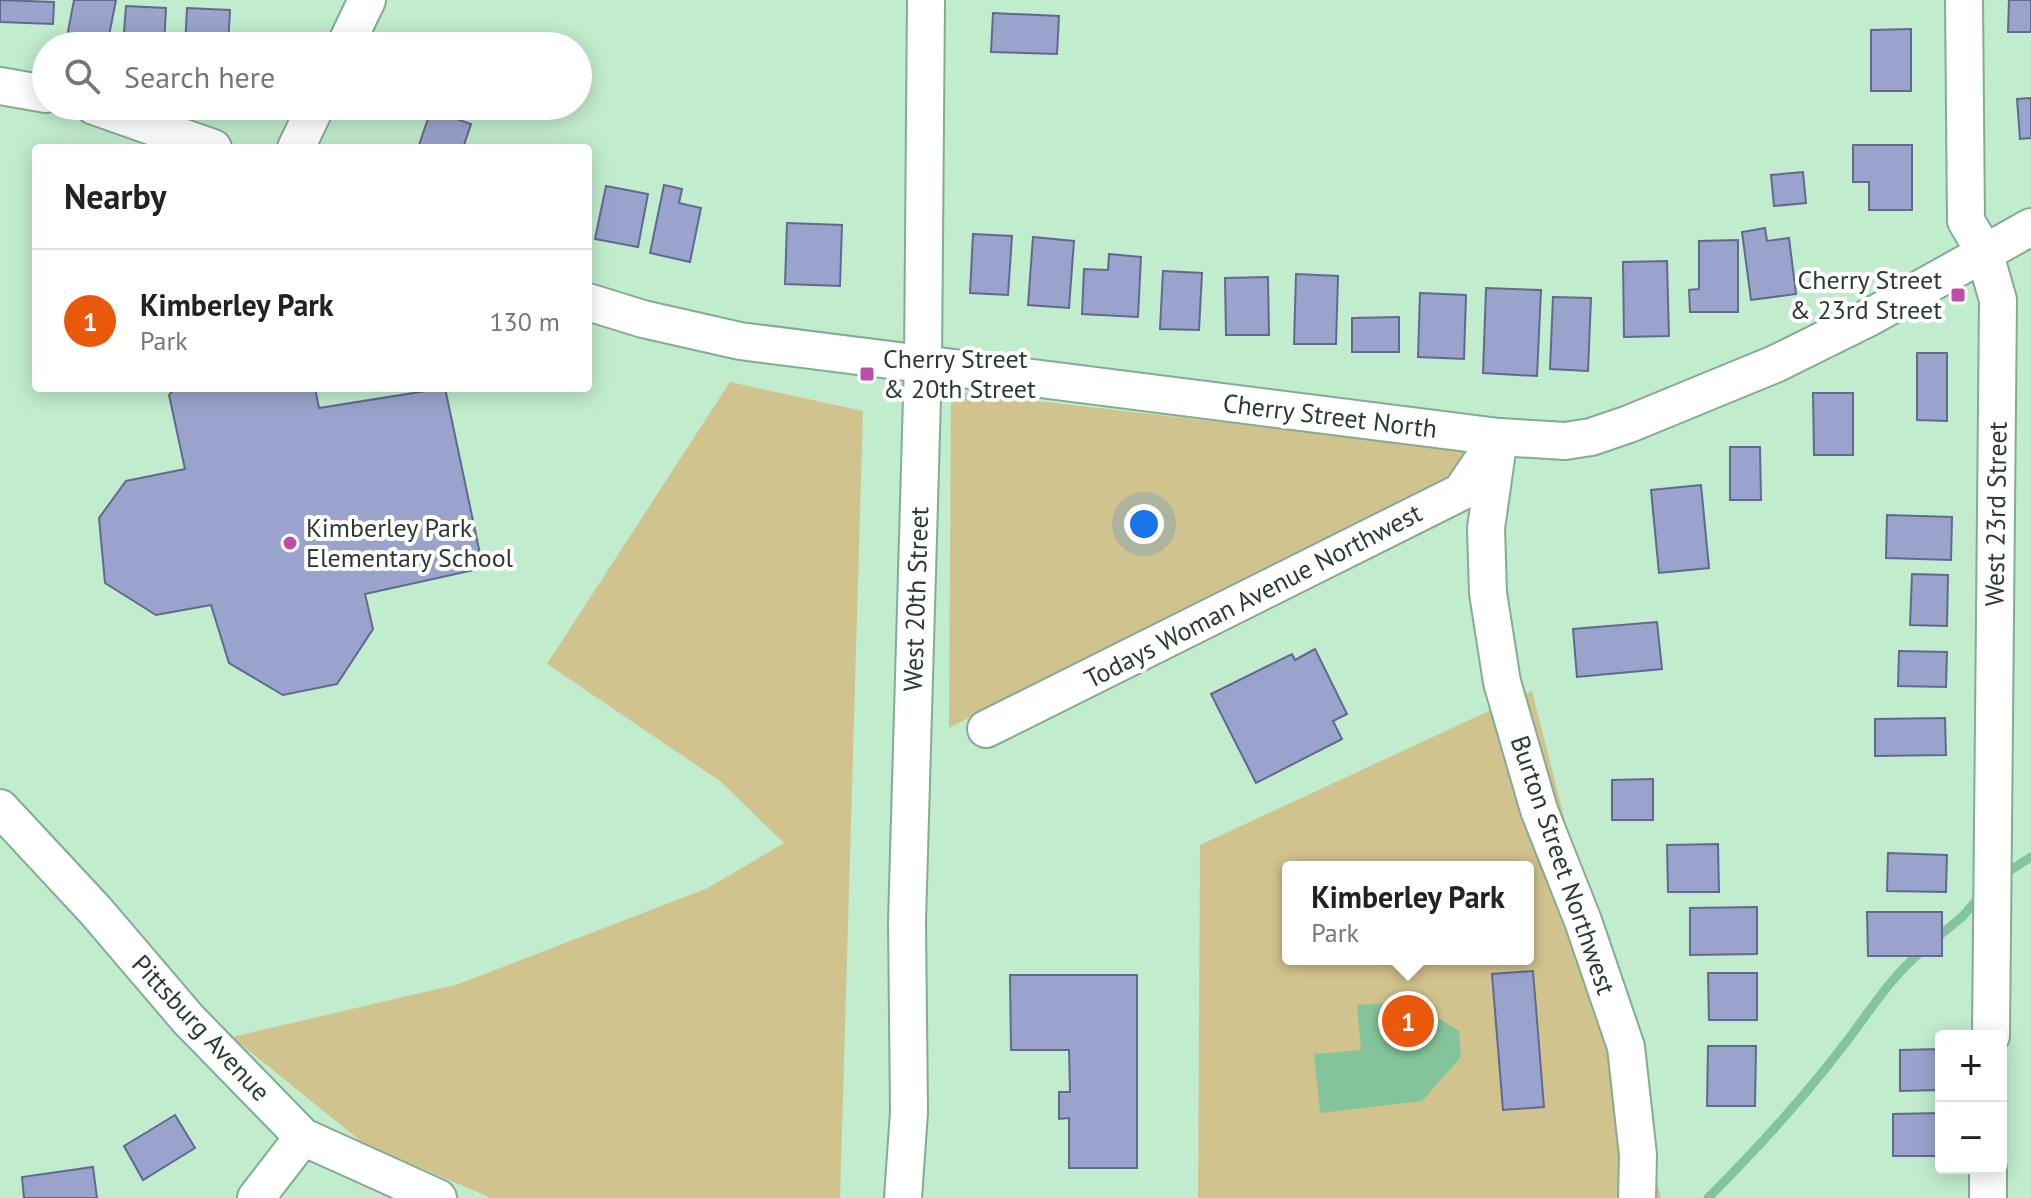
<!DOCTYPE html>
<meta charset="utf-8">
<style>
:root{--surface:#fff;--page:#f2f2f2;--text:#222;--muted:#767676;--line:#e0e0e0;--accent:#ea580c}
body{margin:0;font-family:"PT Sans",sans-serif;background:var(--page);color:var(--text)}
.controls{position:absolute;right:24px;bottom:24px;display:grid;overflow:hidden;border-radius:8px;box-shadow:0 4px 20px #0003}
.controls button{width:72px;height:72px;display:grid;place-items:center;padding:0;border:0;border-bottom:2px solid var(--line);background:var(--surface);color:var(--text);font:40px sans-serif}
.you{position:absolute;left:1144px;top:524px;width:28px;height:28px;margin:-20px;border:6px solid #fff;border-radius:50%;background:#1a73e8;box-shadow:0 0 0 12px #1a73e833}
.badge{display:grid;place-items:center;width:52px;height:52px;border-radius:50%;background:var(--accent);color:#fff;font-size:26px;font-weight:700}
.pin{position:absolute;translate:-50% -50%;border:4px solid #fff;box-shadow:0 2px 8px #0006}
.popup{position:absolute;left:1282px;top:861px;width:252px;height:104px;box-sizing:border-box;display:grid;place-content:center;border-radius:8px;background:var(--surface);filter:drop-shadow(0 2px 6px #0005);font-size:26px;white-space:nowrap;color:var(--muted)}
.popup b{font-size:30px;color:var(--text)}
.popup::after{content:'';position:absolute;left:50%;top:100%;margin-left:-16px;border:16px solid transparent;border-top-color:var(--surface)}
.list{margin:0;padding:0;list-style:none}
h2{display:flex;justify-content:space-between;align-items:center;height:104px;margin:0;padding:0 32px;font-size:34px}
h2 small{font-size:26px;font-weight:400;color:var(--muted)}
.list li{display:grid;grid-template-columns:52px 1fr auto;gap:24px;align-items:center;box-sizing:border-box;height:144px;padding:0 32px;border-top:2px solid var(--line)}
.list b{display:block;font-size:30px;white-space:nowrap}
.list p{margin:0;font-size:26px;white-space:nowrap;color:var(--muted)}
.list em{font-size:26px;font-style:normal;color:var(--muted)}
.icon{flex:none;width:44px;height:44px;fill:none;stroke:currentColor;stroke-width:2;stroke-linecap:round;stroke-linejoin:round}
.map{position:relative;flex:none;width:2031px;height:1198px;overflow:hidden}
.search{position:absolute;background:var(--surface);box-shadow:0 4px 20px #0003;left:32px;top:32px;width:560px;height:88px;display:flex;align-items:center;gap:20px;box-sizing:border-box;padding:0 28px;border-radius:44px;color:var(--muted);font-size:30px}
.panel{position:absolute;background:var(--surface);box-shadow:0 4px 20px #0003;left:32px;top:144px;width:560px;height:248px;border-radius:8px}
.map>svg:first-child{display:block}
.green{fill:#d1c38d;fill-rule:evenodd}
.water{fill:#83c49a}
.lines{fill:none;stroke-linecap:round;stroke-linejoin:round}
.stream{stroke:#83c49a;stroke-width:9}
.building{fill:#9aa3cc;stroke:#62698f;stroke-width:2}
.street-casing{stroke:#83ac90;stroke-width:40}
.street{stroke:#fff;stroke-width:36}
.poi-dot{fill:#be4da9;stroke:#fff;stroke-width:3}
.labels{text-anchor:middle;stroke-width:8;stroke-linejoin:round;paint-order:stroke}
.poi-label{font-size:26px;fill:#2a3b30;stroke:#fff;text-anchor:start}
.street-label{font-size:26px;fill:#2a3b30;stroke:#fff}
</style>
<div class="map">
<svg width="2031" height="1198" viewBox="0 0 2031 1198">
<rect width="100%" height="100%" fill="#c1ecce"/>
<g class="green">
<polygon points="730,382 863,411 840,1198 491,1198 363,1143 232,1037 459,984 708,888 784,843 720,781 547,664"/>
<polygon points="951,391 1472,451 1450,475 949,728"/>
<path d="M 1532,691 L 1661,1198 L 1198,1198 L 1200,845 ZM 1288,867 L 1528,867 L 1528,959 L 1288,959 Z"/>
</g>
<polygon class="water" points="1413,1002 1459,1031 1461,1057 1422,1101 1320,1113 1314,1054 1361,1050 1357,1005"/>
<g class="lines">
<g class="stream">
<polyline points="2000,877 2031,857"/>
<polyline points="1934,940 1962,917 1981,895"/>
<path d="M 1708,1198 C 1755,1151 1799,1103 1840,1050 C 1867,1016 1889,978 1923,950"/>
</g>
</g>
<g class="building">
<polygon points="0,0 54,2 53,24 0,22"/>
<polygon points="74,0 116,0 107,46 66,42"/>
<polygon points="2009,0 2031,0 2031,32 2008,32"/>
<polygon points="126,6 166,8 164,46 123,46"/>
<polygon points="187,8 230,10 228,46 185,46"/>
<polygon points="993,13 1059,16 1057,54 991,52"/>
<polygon points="1911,29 1911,91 1871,91 1871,30"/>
<polygon points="2031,98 2031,138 2020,139 2017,99"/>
<polygon points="431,110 471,124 463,148 418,148"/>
<polygon points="1853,145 1912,145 1912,210 1869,210 1869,182 1853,182"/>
<polygon points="1803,172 1806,203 1774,206 1771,175"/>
<polygon points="664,185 682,189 679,203 701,208 690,262 650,253"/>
<polygon points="606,186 648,194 638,247 595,239"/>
<polygon points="787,223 842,225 840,286 785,284"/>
<polygon points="1765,228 1767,241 1789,238 1796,294 1751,300 1742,232"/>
<polygon points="973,234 1012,236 1008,295 970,293"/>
<polygon points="1033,237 1074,241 1069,308 1028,305"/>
<polygon points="1738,240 1738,312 1690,312 1689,290 1699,289 1699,241"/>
<polygon points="1109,254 1141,257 1138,317 1082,314 1084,269 1108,270"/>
<polygon points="1667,261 1669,336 1624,337 1623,262"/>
<polygon points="1163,271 1202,273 1199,330 1160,329"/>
<polygon points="1296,274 1338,276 1336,344 1294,344"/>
<polygon points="1268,277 1269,335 1226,335 1225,278"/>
<polygon points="1486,288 1541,290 1537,376 1483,373"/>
<polygon points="1420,293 1466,295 1464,359 1418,357"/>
<polygon points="1553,297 1591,298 1588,371 1550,369"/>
<polygon points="1399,317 1399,352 1352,352 1352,318"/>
<polygon points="1917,353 1947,353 1947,421 1917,420"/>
<polygon points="175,388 315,388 319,408 445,388 483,568 365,594 373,629 337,684 283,695 229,663 211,605 156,615 105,583 99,518 126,481 185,469 169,395"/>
<polygon points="1813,393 1853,393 1853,455 1814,455"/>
<polygon points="1730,447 1760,447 1761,500 1730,500"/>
<polygon points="1701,485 1709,568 1659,573 1651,490"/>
<polygon points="1887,515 1952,517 1951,560 1886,558"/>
<polygon points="1912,574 1948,575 1947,626 1910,625"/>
<polygon points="1657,622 1662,669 1577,677 1573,629"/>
<polygon points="1315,649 1347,714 1333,721 1342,739 1256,783 1211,694 1292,654 1295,660"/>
<polygon points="1899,651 1947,652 1946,687 1898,686"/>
<polygon points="1945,718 1946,755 1875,756 1875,719"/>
<polygon points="1653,779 1653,820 1612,820 1612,780"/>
<polygon points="1718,844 1719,892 1668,892 1667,845"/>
<polygon points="1888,853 1947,855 1946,892 1887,891"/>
<polygon points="1757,907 1757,954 1690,955 1690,908"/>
<polygon points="1867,912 1942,912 1942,956 1868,956"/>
<polygon points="1533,971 1544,1107 1503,1110 1492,974"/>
<polygon points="1708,973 1757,973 1757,1020 1709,1020"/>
<polygon points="1010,975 1137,975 1137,1168 1069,1168 1069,1118 1059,1119 1059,1092 1070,1092 1069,1050 1011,1050"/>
<polygon points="1708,1046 1756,1046 1755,1106 1707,1106"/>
<polygon points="1941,1049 1941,1090 1900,1091 1900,1050"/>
<polygon points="1941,1113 1941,1156 1893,1156 1893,1114"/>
<polygon points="175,1115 195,1148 143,1180 124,1146"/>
<polygon points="93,1167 97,1198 24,1198 22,1177"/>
</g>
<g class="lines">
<g class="street-casing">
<g id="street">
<polyline points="1964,0 1966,221 1984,251 1998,300 1991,1036"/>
<polyline points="345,46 367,0"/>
<polyline points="0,86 46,94"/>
<polyline points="94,106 213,148"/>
<polyline points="296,148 316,106"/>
<polyline points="588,302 643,319 740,341 1499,437 1565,441 1591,437 1629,424 1775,364 1870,317 2031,227"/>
<polyline points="1499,437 1486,528 1488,593 1502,682 1539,810 1583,921 1626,1047 1638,1155 1637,1198"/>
<polyline points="986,729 1461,492 1493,445"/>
<polyline points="0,808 95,910 188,1019 303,1137 438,1198"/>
<polyline points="256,1198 303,1137"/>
<polyline points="903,1198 909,1112 907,922 923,363 926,0"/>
<polyline points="1988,1198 1988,1168"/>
</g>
</g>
<use href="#street" class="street"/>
</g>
<g class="poi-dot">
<rect x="1950" y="287" width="16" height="16" rx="4"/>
<rect x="859" y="366" width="16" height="16" rx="4"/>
<circle cx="290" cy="543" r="8"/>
</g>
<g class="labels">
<g class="poi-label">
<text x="1942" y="289" text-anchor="end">Cherry Street<tspan x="1942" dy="30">&amp; 23rd Street</tspan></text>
<text x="883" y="368">Cherry Street<tspan x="883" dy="30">&amp; 20th Street</tspan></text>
<text x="306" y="537">Kimberley Park<tspan x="306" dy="30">Elementary School</tspan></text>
</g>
<g class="street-label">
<text transform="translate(1330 416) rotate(7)" y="9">Cherry Street North</text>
<text transform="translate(1996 514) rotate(-89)" y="9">West 23rd Street</text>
<text transform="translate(1253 596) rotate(-27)" y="9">Todays Woman Avenue Northwest</text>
<text transform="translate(916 599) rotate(-88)" y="9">West 20th Street</text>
<text transform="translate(1563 865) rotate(71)" y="9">Burton Street Northwest</text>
<text transform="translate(201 1028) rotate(47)" y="9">Pittsburg Avenue</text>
</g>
</g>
</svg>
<div class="controls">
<button>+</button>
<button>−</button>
</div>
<div class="you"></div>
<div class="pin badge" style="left:1408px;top:1021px">1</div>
<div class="popup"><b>Kimberley Park</b>Park</div>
<div class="search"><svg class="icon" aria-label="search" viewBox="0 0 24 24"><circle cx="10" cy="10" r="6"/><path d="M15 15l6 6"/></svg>Search here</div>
<section class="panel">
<h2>Nearby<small></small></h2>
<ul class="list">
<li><span class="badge">1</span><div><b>Kimberley Park</b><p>Park</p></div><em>130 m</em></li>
</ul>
</section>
</div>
